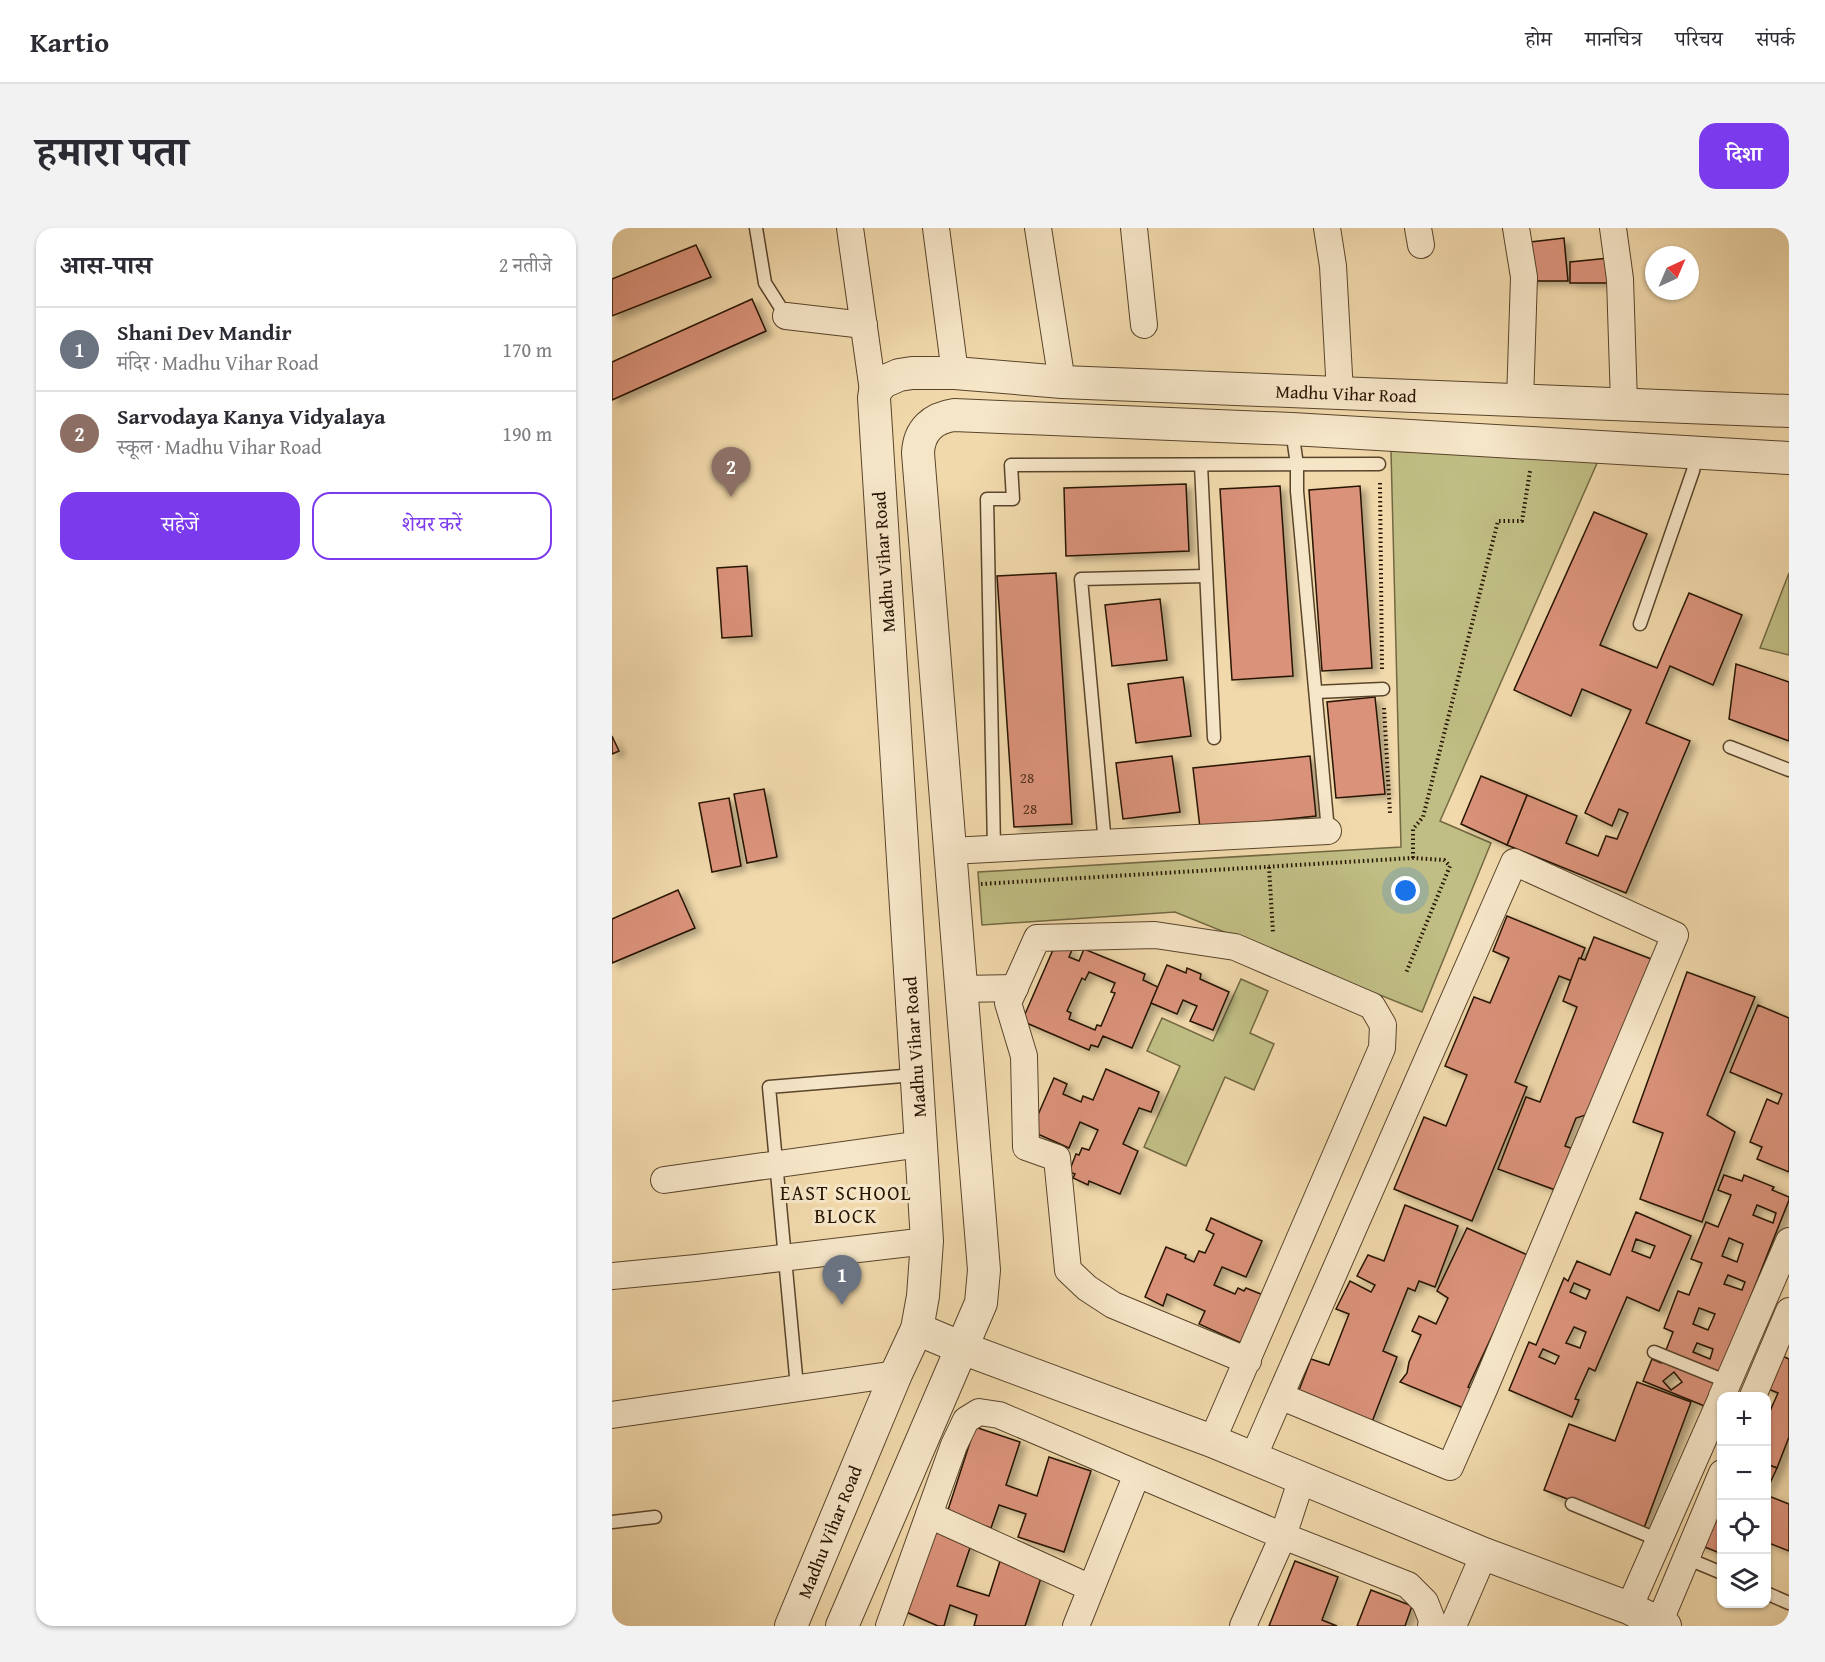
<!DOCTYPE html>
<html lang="hi">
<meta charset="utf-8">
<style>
:root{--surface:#fff;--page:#f2f2f3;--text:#2b2b33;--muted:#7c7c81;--line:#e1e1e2;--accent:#7c3aed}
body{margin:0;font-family:"Gentium Book Plus","Noto Serif Devanagari",serif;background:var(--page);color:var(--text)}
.controls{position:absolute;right:18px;bottom:18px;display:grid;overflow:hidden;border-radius:12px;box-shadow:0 2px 4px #0004}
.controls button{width:54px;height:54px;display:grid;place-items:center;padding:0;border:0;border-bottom:2px solid var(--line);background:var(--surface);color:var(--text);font:30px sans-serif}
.compass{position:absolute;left:1033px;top:18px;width:54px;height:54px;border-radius:50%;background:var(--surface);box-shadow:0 2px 4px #0004;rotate:44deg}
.you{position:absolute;left:794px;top:663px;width:21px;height:21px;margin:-15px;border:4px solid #fff;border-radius:50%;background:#1a73e8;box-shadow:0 0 0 9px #1a73e833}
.badge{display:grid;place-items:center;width:39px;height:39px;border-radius:50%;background:var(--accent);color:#fff;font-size:20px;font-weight:700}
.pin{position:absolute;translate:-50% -50px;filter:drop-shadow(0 2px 3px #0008)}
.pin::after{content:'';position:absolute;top:32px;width:21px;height:18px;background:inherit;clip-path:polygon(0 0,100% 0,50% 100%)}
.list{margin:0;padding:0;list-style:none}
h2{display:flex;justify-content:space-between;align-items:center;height:78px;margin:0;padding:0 24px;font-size:26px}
h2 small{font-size:20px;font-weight:400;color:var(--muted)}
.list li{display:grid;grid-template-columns:39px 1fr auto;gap:18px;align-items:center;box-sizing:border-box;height:84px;padding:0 24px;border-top:2px solid var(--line)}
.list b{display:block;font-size:22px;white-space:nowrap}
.list p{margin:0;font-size:20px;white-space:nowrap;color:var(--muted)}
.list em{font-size:20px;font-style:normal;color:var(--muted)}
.actions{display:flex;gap:12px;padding:18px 24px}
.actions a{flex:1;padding:14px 0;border:2px solid var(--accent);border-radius:18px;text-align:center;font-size:21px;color:var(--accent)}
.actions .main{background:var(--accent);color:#fff}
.icon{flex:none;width:33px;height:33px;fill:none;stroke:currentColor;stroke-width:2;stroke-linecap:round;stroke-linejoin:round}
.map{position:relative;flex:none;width:1177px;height:1398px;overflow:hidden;border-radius:18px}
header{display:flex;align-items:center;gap:36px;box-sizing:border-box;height:84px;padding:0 30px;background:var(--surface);border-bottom:2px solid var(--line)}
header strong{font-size:28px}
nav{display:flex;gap:33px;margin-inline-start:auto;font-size:21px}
.intro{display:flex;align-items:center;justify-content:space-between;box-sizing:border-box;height:144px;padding:0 36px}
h1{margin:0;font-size:42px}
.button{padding:15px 27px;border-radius:18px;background:var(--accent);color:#fff;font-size:21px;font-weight:700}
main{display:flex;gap:36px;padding:0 36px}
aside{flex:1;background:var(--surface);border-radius:18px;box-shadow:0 2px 4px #0004}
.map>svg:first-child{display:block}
.green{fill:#c0be84;stroke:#736842;stroke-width:1.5}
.building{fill:#da927a;stroke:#261300;stroke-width:1.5;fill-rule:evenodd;filter:url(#shadow)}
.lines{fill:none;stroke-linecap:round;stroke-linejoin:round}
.service-casing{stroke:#59442b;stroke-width:15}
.minor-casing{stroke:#59442b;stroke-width:28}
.tertiary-casing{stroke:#59442b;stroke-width:34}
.path{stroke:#261300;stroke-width:4;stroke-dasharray:1.5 3;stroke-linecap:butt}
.service{stroke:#f6e6c8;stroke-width:12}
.minor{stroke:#f6e6c8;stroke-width:26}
.tertiary{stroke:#f6e6c8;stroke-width:32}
.labels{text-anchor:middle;stroke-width:6;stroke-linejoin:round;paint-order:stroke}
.number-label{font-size:15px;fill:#53331e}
.street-label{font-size:18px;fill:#261300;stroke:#f6e6c8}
.neighbourhood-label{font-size:20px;letter-spacing:1.5px;fill:#261300;stroke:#f6e6c8}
</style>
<header>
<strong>Kartio</strong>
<nav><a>होम</a><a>मानचित्र</a><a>परिचय</a><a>संपर्क</a></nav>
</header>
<div class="intro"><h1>हमारा पता</h1><a class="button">दिशा</a></div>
<main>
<aside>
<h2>आस-पास<small>2 नतीजे</small></h2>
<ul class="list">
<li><span class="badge" style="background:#6b7280">1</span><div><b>Shani Dev Mandir</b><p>मंदिर · Madhu Vihar Road</p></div><em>170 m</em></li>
<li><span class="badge" style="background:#8d6e63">2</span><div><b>Sarvodaya Kanya Vidyalaya</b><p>स्कूल · Madhu Vihar Road</p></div><em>190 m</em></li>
</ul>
<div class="actions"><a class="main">सहेजें</a><a>शेयर करें</a></div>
</aside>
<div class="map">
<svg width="1177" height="1398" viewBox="0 0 1177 1398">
<defs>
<filter id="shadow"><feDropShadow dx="6" dy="4" stdDeviation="3" flood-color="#0004"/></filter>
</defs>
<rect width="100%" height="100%" fill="#f1d9ab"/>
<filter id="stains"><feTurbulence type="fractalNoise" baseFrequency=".00333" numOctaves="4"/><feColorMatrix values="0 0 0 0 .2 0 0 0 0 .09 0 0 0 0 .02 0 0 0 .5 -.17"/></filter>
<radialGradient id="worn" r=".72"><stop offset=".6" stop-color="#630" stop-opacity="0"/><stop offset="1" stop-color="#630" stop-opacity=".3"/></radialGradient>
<g class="green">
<polygon points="779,223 986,233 828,593 879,615 810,784 563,684 370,697 366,644 789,619"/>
<polygon points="1177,345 1177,427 1148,420"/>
<polygon points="629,751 656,763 638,805 662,816 642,862 613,849 574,938 532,919 568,838 535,823 550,790 601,813"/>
</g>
<g class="building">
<polygon points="952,10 956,53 915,53 910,15"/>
<polygon points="84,17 99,49 0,88 0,51"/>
<polygon points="997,30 1000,55 958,55 958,34"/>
<polygon points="140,71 154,103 0,172 0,134"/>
<polygon points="574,256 577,323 454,328 452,260"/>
<polygon points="668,258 681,448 620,452 608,261"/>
<polygon points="748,258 760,440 710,443 697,262"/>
<polygon points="982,284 1035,306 988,417 1045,440 1077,365 1130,387 1101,457 1058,438 1034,495 1078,513 1014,665 895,617 915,567 965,588 954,615 986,628 994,608 1005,611 1016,585 1007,581 1000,598 973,585 1019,482 970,461 959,488 902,462"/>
<polygon points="135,338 140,408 110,410 105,340"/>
<polygon points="444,345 460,596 402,599 385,348"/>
<polygon points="548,371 555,432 500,438 493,377"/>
<polygon points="1124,436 1177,454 1177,513 1117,491"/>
<polygon points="571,449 579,508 524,515 516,456"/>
<polygon points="763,469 773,566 724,570 715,474"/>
<polygon points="0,508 7,523 0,526"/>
<polygon points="560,528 568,584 511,591 504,535"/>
<polygon points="698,528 704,588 588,600 581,540"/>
<polygon points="869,548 915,567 895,617 849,596"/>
<polygon points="152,561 165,629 135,635 122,566"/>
<polygon points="117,570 129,638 100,644 87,575"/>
<polygon points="66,662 83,700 0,735 0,691"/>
<polygon points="895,688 973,720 960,753 947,748 903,854 915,859 860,993 782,961 812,889 834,898 855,847 833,838 862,769 878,775 897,730 881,723"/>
<polygon points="982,709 1047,734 977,886 964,890 953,918 967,923 946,963 886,941 914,869 928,874 965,779 951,773 967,730 973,732"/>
<path d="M 444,715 L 460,722 L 457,729 L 467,733 L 472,721 L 533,746 L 531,752 L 546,759 L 520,820 L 491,808 L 486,819 L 479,817 L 477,822 L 410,793 ZM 477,744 L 503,755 L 499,764 L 503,765 L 489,798 L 485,797 L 483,802 L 457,791 L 459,785 L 455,783 L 470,750 L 473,752 Z"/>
<polygon points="555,737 574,745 575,740 589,746 588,751 617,764 601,802 578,793 585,778 580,776 571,772 565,786 539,775"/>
<polygon points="1075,744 1143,769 1095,887 1123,904 1090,994 1028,971 1051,905 1021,894"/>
<polygon points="1146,777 1177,790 1177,944 1145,931 1150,919 1138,914 1155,871 1166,876 1170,866 1118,844"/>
<polygon points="494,841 547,864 539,884 527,880 511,916 526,923 508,966 477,953 476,957 461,950 463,946 457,944 464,926 467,927 470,920 477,922 486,902 468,894 457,920 419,903 442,850 455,856 451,866 469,874 471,868 481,872"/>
<path d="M 1112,947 L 1130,953 L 1132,947 L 1162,959 L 1160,962 L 1177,969 L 1177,972 L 1095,1179 L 1031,1153 L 1040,1131 L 1049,1135 L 1061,1104 L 1052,1100 L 1066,1063 L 1077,1067 L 1090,1035 L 1079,1031 L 1094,994 L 1106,999 L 1119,967 L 1106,962 ZM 1145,977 L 1164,985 L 1161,995 L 1141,987 ZM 1117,1010 L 1131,1016 L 1125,1034 L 1110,1028 ZM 1116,1047 L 1133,1054 L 1130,1062 L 1112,1056 ZM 1087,1080 L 1103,1086 L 1096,1102 L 1081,1096 ZM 1085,1115 L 1101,1121 L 1098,1131 L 1081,1124 ZM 1062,1144 L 1070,1154 L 1059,1162 L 1051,1153 Z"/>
<polygon points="793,977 846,998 823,1059 807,1053 803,1063 796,1060 771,1123 785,1129 758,1199 684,1170 699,1131 717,1137 737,1086 724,1081 738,1053 759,1064 763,1057 745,1048 756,1027 772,1033"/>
<path d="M 1024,984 L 1079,1008 L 1047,1083 L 1015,1069 L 983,1143 L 977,1140 L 963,1171 L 967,1172 L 960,1189 L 897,1162 L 917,1114 L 924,1117 L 952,1050 L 956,1053 L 965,1033 L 998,1047 ZM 1024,1011 L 1043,1018 L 1038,1030 L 1020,1023 ZM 962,1055 L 978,1062 L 974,1071 L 958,1064 ZM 962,1099 L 974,1104 L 968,1120 L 954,1115 ZM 931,1121 L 947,1128 L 943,1136 L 927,1129 Z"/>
<polygon points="599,990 650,1013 634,1049 610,1039 602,1057 623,1066 626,1060 632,1063 634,1060 651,1067 629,1115 587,1096 593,1083 555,1066 551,1078 533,1069 554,1019 574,1027 573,1030 582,1034 587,1023 593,1025 602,1006 594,1002"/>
<polygon points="855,1000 920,1029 906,1052 856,1159 863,1162 854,1181 788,1154 795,1145 797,1134 809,1107 800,1103 807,1088 824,1096 836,1070 825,1063"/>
<polygon points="1163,1125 1177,1131 1177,1209 1165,1240 1154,1236 1154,1192 1166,1165 1149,1158"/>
<polygon points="1025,1154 1079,1174 1032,1300 932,1262 957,1196 1003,1213"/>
<polygon points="363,1199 408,1214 394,1257 425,1268 437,1229 479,1243 452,1324 406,1309 414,1286 387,1277 379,1300 335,1285"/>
<polygon points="1154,1236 1165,1240 1154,1264"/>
<polygon points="1154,1267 1177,1276 1177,1323 1154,1314"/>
<polygon points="1097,1283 1110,1288 1110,1326 1083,1315"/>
<polygon points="318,1296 360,1314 345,1358 377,1368 389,1330 431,1344 413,1398 362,1398 365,1387 338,1377 332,1398 326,1398 285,1380"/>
<polygon points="683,1333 726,1349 710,1392 725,1398 657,1398"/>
<polygon points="759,1362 800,1378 793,1398 745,1398"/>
</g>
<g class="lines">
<g class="service-casing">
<g id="service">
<polyline points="144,0 153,55 174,88"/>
<polyline points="680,202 685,237 685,263 716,603"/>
<polyline points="589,237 602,510"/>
<polyline points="1028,396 1081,243 1085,224"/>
<polyline points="704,464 771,461"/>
<polyline points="1118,519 1177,542"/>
<polyline points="493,616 469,351 594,348"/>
<polyline points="382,620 375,271 401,271 399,237 767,236"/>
<polyline points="1042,1124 1116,1154"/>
<polyline points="185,1159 157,859 303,847"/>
<polyline points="960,1276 1047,1312"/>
<polyline points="0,1294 43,1289"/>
<polyline points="1074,1330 1110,1345"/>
<polyline points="1154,1365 1177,1375"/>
</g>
</g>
<g class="minor-casing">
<g id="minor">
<polyline points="238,0 262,170"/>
<polyline points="324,0 343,145"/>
<polyline points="426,0 450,154"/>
<polyline points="522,0 532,97"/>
<polyline points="715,0 721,38 728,165"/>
<polyline points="806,0 809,17"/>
<polyline points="904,0 912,49 908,173"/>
<polyline points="1001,0 1008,51 1012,175"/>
<polyline points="174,88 252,97"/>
<polyline points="338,623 716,603"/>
<polyline points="349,761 403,760"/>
<polyline points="52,952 309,916"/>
<polyline points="0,1048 84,1040 315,1013"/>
<polyline points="1110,1168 1177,1013"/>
<polyline points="1141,1168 1177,1083"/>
<polyline points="0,1187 284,1146"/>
<polyline points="600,1213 770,820 771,797 760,778 623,719 543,707 425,710 396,775 412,828 414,919 445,930 456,1042 475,1060 501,1077 636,1133"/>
<polyline points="641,1230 668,1168 902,634 1063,707 873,1159 838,1239 668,1168"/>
<polyline points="690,1250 671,1308 796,1357 813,1374 820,1392 819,1398"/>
<polyline points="317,1287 479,1360"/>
<polyline points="1017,1380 1110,1169"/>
<polyline points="1047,1395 1110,1245"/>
<polyline points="277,1398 342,1217 354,1192 367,1184 387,1187 671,1308 631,1398"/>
<polyline points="464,1398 525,1246"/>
<polyline points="841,1398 872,1326"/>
</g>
</g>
<g class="tertiary-casing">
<g id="tertiary">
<polyline points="305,1101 350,1120 600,1213 872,1326 1017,1380 1053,1398"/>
<polyline points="179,1398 284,1146 305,1101 311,1068 315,1013 262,170 263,163 271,154 287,147 300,145 343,145 450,154 1177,183"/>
<path d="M 230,1398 L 369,1075 L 372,1042 L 306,225 C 307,202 321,190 342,187 L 680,201 L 1177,230"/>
</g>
</g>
<g class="path">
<polyline points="768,255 770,442"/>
<polyline points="772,480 778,585"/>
<polyline points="801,630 801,601 811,589 886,293 910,293 918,243"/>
<polyline points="657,639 661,705"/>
<polyline points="369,656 801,630 832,632 838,638 794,745"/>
</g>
<use href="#service" class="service"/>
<use href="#minor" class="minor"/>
<use href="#tertiary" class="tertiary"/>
</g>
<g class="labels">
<g class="number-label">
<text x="415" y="555">28</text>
<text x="418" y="586">28</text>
</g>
<g class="street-label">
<text transform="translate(734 166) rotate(2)" y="6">Madhu Vihar Road</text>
<text transform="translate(272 334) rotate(-94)" y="6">Madhu Vihar Road</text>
<text transform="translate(303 819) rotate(-94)" y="6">Madhu Vihar Road</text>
<text transform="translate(218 1304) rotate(-68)" y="6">Madhu Vihar Road</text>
</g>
<g class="neighbourhood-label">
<text x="234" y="972">EAST SCHOOL<tspan x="234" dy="23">BLOCK</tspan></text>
</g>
</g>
<rect width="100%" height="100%" filter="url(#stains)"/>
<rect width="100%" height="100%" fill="url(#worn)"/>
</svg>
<div class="controls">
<button>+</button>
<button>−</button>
<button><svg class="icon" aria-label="locate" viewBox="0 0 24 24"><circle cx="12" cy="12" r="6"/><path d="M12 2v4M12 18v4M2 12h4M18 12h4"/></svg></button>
<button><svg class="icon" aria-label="layers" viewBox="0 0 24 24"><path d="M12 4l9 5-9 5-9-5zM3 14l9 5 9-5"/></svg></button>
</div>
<svg class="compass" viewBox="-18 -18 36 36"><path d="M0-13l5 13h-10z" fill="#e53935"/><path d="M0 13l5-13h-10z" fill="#7c7c81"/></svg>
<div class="you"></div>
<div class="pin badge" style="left:230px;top:1077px;background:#6b7280">1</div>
<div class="pin badge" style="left:119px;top:269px;background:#8d6e63">2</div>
</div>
</main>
